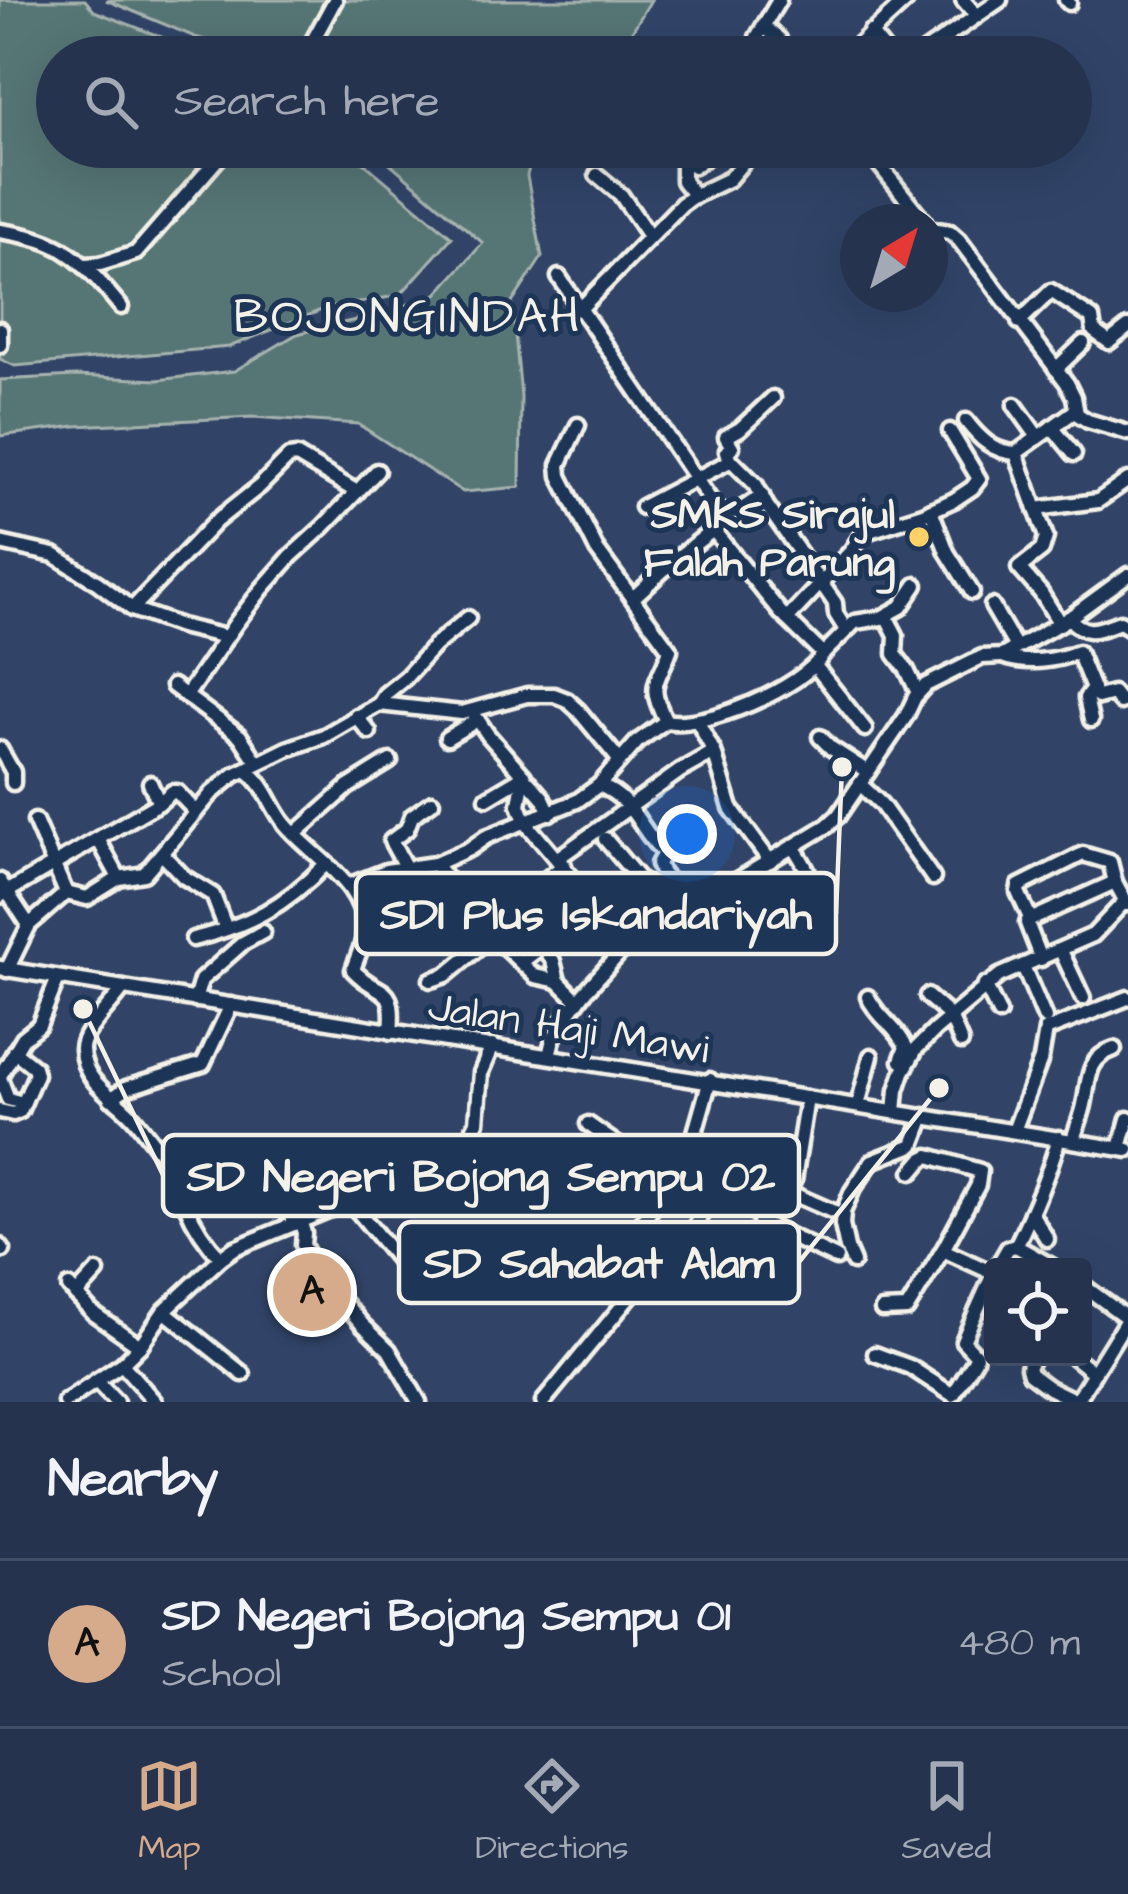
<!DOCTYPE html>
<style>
:root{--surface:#25334e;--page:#313f58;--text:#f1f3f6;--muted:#a3aab6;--line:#424e66;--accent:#d6ab8b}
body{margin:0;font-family:"Architects Daughter",sans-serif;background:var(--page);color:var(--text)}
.controls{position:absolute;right:36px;bottom:36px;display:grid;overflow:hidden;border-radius:12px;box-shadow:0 12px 48px #0002}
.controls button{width:108px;height:108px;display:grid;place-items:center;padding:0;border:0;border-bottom:3px solid var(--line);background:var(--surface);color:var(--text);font:60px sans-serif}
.compass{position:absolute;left:840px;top:204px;width:108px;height:108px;border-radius:50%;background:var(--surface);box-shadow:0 12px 48px #0002;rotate:38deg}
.you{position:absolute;left:687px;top:834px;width:42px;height:42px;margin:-30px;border:9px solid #fff;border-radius:50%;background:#1a73e8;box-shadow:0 0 0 18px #1a73e833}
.badge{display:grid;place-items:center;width:78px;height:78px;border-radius:50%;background:var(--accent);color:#111;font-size:39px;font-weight:700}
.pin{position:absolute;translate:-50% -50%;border:6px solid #fff;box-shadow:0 3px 12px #0006}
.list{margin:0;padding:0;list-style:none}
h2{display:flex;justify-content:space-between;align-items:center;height:156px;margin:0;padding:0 48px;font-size:51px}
h2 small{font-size:39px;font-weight:400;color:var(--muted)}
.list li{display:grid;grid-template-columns:78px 1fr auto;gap:36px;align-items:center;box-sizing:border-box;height:168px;padding:0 48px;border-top:3px solid var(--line)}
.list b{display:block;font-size:45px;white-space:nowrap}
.list p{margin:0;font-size:39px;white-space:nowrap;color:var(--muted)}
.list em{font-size:39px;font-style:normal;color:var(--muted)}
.icon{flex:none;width:66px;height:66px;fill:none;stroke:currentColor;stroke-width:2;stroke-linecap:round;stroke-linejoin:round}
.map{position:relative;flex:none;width:1128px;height:1402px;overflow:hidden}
.search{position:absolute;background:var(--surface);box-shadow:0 12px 48px #0002;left:36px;right:36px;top:36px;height:132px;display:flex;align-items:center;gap:30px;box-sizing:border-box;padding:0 42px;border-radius:66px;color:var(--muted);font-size:45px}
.sheet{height:324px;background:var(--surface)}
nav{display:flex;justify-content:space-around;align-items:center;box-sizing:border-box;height:168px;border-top:3px solid var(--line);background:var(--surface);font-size:33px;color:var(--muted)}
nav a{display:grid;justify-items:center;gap:6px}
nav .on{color:var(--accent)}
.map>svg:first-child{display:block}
.green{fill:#577574;stroke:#a6b3ae;stroke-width:3}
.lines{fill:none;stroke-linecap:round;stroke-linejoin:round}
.minor-casing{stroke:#f4f1e8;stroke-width:21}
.minor{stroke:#1d3557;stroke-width:12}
.poi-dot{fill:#ffd166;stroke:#1d3557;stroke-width:4.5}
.labels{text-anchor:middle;stroke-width:10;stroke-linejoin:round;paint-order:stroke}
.poi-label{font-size:42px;font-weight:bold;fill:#f4f1e8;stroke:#1d3557;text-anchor:end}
.street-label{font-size:42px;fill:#f4f1e8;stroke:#1d3557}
.quarter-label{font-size:48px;letter-spacing:3px;fill:#f4f1e8;stroke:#1d3557}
.leader{fill:none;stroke:#f4f1e8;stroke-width:4.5}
.callout-dot{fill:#f4f1e8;stroke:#1d3557;stroke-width:4.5}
.callout{fill:#1d3557;stroke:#f4f1e8;stroke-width:4.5}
.callout-label{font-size:45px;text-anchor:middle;font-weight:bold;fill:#f4f1e8}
</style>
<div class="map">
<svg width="1128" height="1402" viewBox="0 0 1128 1402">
<rect width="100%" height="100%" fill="#314468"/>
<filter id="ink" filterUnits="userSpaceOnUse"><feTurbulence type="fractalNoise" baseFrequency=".00833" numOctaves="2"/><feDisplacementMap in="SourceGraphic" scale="24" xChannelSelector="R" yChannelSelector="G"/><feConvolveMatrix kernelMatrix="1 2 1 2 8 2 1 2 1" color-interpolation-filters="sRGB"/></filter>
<g filter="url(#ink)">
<g class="green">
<polygon points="0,0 85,0 94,11 213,57 57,57 57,147 345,147 452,237 400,295 324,309 229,347 15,366 0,359"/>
<polygon points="106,0 651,0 628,38 604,57 264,57 195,37"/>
<polygon points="371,147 534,147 527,176 542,257 512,303 521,396 520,487 463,492 358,424 253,417 75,426 0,436 0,380 76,376 157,380 234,371 297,334 385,313 437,294 483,243"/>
</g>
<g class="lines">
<g class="minor-casing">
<g id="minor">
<polyline points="963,0 977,16"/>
<polyline points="1066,0 1069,3"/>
<polyline points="764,27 779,39"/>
<polyline points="870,32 890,57"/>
<polyline points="304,57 335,0"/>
<polyline points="752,57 759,50 757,37 779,0"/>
<polyline points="845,57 907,0"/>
<polyline points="917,57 1000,0"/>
<polyline points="675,147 683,159 683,181 695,196"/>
<polyline points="871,147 873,157 925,222"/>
<polyline points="683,159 694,166 720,147"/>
<polyline points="597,175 621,195 649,236"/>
<polyline points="930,229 950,232 959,240 1067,383 1074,397 1077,414 1088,421 1128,433"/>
<path d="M 0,231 C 66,241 80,258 121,307"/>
<polyline points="86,265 100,264 136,253 228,147"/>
<polyline points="579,310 682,204 692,197 729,179 756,147"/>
<polyline points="1019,322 1051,291 1092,318 1094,331 1109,342 1128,327"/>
<polyline points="0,329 0,345"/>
<polyline points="1056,369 1083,343"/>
<polyline points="1015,405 1038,437"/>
<path d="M 966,421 C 979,438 993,452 1016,453"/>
<path d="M 578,425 L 559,465 L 560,476 L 597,550 L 670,650 C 658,684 646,683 666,721"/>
<polyline points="1052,427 1074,454"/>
<polyline points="1016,453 1046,537 1042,550 1019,568 1041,593 1060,624"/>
<polyline points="1016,453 1075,411"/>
<polyline points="730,461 727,451 732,447 726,437 740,429 773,398"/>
<polyline points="642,507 728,462 733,462 756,485 767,506 835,603 836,614 846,630"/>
<path d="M 713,508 C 733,520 745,507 762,495"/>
<polyline points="1036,509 1098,501 1128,480"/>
<polyline points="931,510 947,552 972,592"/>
<polyline points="0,543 54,555 98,583 132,609 180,626 226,637"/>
<polyline points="633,598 672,562 713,530"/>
<polyline points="992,606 1016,647"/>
<polyline points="132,609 216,521 260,486 289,457 297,456 357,492"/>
<polyline points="886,616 896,635 895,654 907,670 918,693"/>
<path d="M 1069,618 C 1087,639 1101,628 1120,622 L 1128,627"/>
<polyline points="787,619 851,551 863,533 923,514 954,500 972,488 979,479 950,431"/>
<polyline points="823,654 855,622 881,618 901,607 916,585"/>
<path d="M 1002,656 C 1025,665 1055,661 1078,652 L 1093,689 L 1086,698 L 1091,720"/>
<polyline points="816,667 865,729"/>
<polyline points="173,686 240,736 257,762"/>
<polyline points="1092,693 1098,697 1113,693 1120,702 1128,699"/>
<polyline points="186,696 236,623 262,589 291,556 323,527 377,471"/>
<polyline points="379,704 385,694 406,677 435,645 468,618"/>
<polyline points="472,711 488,735 524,776 519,805 526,823 628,944"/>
<polyline points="356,716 369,732"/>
<polyline points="698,722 714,752 731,808 770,861"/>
<polyline points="820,737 831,748 868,772"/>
<polyline points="447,738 477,720"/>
<polyline points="0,749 13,772 13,783"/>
<path d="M 247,771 C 266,784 271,807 285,824 C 312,857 369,885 364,935 C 363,947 356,959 353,970 C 380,999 396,980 391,1032"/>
<polyline points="529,782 543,798 550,813"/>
<polyline points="150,783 159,803"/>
<polyline points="860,784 881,804 933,878"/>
<path d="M 599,785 C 636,801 638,828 664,853"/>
<polyline points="487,798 524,776"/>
<polyline points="35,821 66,893 87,898 119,878 144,874 212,793 234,775 287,749 324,736 379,704 462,713 527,695 554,695 567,700 578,710 620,761"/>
<polyline points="295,834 348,787 390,761"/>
<polyline points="98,839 119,878"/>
<polyline points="605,839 673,919"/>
<path d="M 794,848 C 808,869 816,884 815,910"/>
<polyline points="162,854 184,877 213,895 226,929"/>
<polyline points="558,858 680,771 714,752"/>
<polyline points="435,864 494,937 535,976 558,981 578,1001"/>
<polyline points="407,870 391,841 407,829 412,816 432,802"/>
<polyline points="0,881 29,925"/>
<path d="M 350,885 L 386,871 L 435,864 L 469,849 L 486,837 L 577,801 L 599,785 L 637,742 L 666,721 C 704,730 804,687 823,654 L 781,613 L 713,530 L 709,521 L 713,506 L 711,501 L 559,277"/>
<polyline points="537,894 539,885 564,865"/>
<polyline points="0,896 159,803 172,792 177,792 196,812"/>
<polyline points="694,906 662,874 658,864 664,853 695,819"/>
<polyline points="1031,920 1018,892 1019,886 1083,854 1110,862 1115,882 1127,904"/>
<path d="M 193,939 C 250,925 284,906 325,865"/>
<polyline points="1061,951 1083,998"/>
<polyline points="1041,959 1027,923 1028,921 1115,882"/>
<polyline points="523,961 540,948 545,948 553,961 558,981"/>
<polyline points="1023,966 1045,1018"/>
<polyline points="0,968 1128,1150"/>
<polyline points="7,970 29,925 66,893"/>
<polyline points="431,980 446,975 515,918"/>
<polyline points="985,985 999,1013"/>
<path d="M 123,988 C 113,1005 81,1031 82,1050 C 83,1085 119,1098 137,1122 C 150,1139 166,1158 176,1176 C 180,1185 182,1194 185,1203 C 193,1222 206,1243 221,1258"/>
<polyline points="927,996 950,1016 961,1042"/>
<path d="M 868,997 C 877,1017 898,1028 906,1047 L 901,1061"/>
<polyline points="195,1000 201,980 243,943 263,932"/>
<polyline points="549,1056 553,1039 561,1024 584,993 635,936 673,919 827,826 838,816 906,716 915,697 926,685 982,657 1002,656 1069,618 1128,575"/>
<polyline points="0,1076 23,1038 39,1025 58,978"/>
<polyline points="0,1078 8,1099 23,1103"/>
<polyline points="807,1098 794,1180 760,1222 836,1258"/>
<polyline points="111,1099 126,1088 203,1064 231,1005"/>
<polyline points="858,1105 871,1056"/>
<polyline points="0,1111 13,1114 20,1111 36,1074 34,1067 14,1051"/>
<polyline points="895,1111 897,1090 903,1072 916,1049 935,1030 999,976 1093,935 1125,901"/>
<polyline points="588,1124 672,1183"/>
<polyline points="1014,1131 1041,1059 1046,1030 1128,998"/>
<path d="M 1073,1140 C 1076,1129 1080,1120 1083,1109 C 1090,1084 1084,1059 1114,1049"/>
<polyline points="1120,1148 1128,1119"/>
<polyline points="912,1172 923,1159 929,1156 980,1171 978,1185 943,1250 993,1273"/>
<polyline points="676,1175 691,1191 691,1203 701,1215 690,1240"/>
<polyline points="283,1186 293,1223"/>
<polyline points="786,1191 834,1212"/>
<polyline points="347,1198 397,1259"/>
<polyline points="1031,1213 1047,1239"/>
<polyline points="300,1220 304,1233 303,1245 317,1271 362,1324 389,1350 419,1402"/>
<polyline points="0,1246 3,1250"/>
<polyline points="1016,1246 1053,1267"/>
<polyline points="853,1262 847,1248 842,1225 843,1212 852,1191 872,1161 913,1145 924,1116"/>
<path d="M 997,1267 L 1008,1248 L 1016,1246 C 1033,1211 1048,1175 1059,1138"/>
<polyline points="641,1283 654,1254"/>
<polyline points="69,1287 93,1313 140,1346"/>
<polyline points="1083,1289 1085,1287 1127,1318"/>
<polyline points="76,1295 97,1272"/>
<polyline points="882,1310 907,1309 943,1250"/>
<polyline points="164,1311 243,1374"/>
<polyline points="875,1354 910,1367 953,1395 975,1360 976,1355 963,1341 993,1274"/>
<polyline points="1034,1357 1028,1367 1030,1374 1049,1388 1076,1401"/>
<polyline points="1074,1357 1094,1373"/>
<polyline points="122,1364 155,1402"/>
<polyline points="97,1382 116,1402"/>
<polyline points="65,1402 122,1364 140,1346 164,1311 221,1258 235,1248 338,1206 368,1182 459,1158 477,1122 481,1072 492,1046"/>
<polyline points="543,1402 641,1283 624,1274 613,1263 676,1175 692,1143 710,1080"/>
<polyline points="1076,1402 1128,1318"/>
</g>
</g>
<use href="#minor" class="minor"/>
</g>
</g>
<circle class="poi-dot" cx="919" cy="537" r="12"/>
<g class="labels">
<g class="poi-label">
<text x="895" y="528">SMKS Sirajul<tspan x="895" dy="48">Falah Parung</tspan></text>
</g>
<g class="street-label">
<text transform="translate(569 1026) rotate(9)" y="15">Jalan Haji Mawi</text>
</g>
<g class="quarter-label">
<text x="408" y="332">BOJONGINDAH</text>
</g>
</g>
<path class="leader" d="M842 767L836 914M83 1009L163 1175M939 1088L799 1262"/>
<g class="callout-dot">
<circle cx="842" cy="767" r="12"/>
<circle cx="83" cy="1009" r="12"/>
<circle cx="939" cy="1088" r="12"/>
</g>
<g class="callout">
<rect x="356" y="873" width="480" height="81" rx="12"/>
<rect x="163" y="1135" width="636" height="81" rx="12"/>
<rect x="399" y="1222" width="400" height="81" rx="12"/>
</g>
<g class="callout-label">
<text x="596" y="929">SDI Plus Iskandariyah</text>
<text x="481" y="1191">SD Negeri Bojong Sempu 02</text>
<text x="599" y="1278">SD Sahabat Alam</text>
</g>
</svg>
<div class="controls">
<button><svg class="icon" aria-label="locate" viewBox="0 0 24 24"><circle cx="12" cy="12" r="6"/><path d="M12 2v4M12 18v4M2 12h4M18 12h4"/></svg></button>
</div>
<svg class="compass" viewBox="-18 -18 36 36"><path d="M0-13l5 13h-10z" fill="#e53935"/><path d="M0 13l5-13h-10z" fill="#a3aab6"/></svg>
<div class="you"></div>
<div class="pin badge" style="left:312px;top:1292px">A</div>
<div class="search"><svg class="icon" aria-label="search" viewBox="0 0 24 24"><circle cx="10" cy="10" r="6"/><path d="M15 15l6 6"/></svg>Search here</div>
</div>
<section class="sheet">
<h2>Nearby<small></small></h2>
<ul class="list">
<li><span class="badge">A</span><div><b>SD Negeri Bojong Sempu 01</b><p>School</p></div><em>480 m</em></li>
</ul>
</section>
<nav>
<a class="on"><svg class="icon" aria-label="map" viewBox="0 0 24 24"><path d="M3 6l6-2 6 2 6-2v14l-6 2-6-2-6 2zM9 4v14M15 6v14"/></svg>Map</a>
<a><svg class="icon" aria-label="directions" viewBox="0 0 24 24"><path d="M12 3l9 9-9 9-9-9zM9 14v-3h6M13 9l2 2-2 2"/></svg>Directions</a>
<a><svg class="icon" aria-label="saved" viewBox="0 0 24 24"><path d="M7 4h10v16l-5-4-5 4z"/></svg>Saved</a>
</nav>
